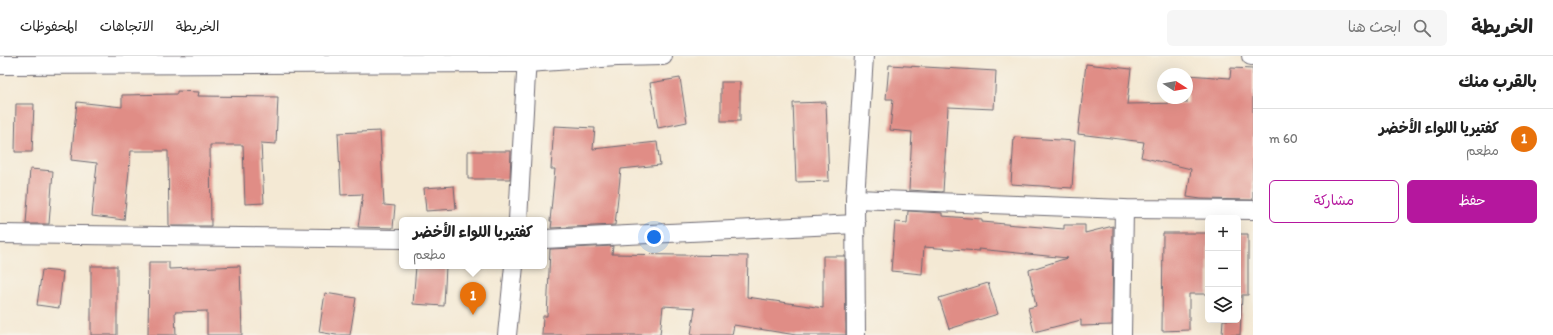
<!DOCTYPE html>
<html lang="ar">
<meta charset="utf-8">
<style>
:root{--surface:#fff;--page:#f6f6f6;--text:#222;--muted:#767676;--line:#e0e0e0;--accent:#b5179e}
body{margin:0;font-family:Itim,"Playpen Sans Arabic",sans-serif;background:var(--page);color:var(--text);direction:rtl}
.controls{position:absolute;right:12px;bottom:12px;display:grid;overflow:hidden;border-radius:6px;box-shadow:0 4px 16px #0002}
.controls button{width:36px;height:36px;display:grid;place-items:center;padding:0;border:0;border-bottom:1px solid var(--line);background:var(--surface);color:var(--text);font:20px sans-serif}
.compass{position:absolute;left:1157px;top:12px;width:36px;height:36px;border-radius:50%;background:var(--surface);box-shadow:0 4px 16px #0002;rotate:101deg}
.you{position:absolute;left:654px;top:181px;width:14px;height:14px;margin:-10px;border:3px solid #fff;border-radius:50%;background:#1a73e8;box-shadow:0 0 0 6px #1a73e833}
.badge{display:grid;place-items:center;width:26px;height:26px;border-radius:50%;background:var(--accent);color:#fff;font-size:13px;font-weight:700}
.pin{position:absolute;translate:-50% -33px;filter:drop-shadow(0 1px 2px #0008)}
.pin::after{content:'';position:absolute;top:21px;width:14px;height:12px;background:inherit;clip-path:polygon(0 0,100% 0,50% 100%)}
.popup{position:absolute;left:399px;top:161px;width:148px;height:52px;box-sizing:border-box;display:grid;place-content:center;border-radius:6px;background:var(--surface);filter:drop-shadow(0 1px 3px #0005);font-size:13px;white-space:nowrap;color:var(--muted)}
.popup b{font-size:15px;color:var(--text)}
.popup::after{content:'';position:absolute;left:50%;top:100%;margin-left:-8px;border:8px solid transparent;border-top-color:var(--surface)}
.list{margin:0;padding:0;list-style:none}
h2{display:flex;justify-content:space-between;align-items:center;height:52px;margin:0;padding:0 16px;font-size:17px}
h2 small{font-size:13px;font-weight:400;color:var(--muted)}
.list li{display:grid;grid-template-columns:26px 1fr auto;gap:12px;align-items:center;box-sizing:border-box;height:60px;padding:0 16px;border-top:1px solid var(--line)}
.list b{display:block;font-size:15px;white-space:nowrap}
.list p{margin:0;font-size:13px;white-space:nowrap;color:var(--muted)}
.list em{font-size:13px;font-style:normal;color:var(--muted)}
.actions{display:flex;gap:8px;padding:12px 16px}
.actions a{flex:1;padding:9px 0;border:1px solid var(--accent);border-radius:6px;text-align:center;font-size:14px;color:var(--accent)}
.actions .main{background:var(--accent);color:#fff}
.icon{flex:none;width:22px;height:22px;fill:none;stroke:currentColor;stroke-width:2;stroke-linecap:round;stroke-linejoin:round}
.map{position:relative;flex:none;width:1253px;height:279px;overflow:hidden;direction:ltr}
header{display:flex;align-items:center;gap:24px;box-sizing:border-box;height:56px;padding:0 20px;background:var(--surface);border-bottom:1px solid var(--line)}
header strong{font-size:19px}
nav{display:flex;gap:22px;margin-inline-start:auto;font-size:14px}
.search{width:280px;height:36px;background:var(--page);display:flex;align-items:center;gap:10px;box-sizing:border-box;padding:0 14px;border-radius:6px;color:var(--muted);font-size:15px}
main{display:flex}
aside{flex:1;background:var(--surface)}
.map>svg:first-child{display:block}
.building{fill:#e08d86}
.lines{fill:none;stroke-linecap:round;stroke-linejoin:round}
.street-casing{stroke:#6c6871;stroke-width:20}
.street{stroke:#fff;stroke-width:18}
</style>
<header>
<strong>الخريطة</strong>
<div class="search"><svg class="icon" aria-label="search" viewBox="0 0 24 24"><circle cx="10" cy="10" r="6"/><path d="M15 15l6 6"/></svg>ابحث هنا</div>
<nav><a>الخريطة</a><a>الاتجاهات</a><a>المحفوظات</a></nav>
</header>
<main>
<aside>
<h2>بالقرب منك<small></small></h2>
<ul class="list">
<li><span class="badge" style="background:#e8710a">1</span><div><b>كفتيريا اللواء الأخضر</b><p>مطعم</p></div><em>60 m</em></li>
</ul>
<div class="actions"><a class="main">حفظ</a><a>مشاركة</a></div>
</aside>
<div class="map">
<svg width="1253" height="279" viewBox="0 0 1253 279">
<rect width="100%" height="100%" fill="#f7f3e8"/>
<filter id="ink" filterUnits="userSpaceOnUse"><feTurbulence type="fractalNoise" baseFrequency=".025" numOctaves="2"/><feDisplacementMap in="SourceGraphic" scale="8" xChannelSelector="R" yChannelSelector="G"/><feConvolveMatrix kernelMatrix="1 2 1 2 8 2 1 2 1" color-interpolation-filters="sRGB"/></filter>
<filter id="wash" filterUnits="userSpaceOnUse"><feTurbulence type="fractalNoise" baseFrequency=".012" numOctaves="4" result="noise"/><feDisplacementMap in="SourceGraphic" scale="16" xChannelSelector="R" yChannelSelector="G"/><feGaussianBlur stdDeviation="0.9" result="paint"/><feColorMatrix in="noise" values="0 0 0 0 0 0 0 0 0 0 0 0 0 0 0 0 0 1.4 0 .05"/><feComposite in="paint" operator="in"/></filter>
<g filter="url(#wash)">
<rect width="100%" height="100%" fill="#f4e9d4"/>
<g id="blocks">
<g class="building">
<polygon points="1086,8 1131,13 1127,48 1187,47 1187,19 1230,22 1231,12 1253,13 1253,144 1201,143 1187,141 1191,113 1141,101 1144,86 1078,78"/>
<polygon points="889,9 996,15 994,53 948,51 943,136 909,134 912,76 890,74 893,43 886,43"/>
<polygon points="680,22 687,66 658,72 650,27"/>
<rect x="721" y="26" width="19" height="39"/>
<polygon points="177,35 199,36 198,40 278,41 276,88 261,87 264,147 245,148 243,89 210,89 211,170 169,170 168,95 131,95 124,164 92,160 97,107 71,104 77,46 122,51 122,39 177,38"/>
<polygon points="826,46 829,125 796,126 793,47"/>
<polygon points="16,48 34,48 32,96 15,96"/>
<polygon points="554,70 595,72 593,93 657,86 660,109 621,113 615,169 551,172 552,165 550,165 555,113 551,113"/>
<polygon points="380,75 384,149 395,150 393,172 358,171 363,138 341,139 338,77"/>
<polygon points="1014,81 1075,85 1072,132 1011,128"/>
<polygon points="468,95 511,95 510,123 468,123"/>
<polygon points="30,113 53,115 49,168 26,168"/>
<polygon points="454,130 456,153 426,155 424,132"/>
<polygon points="908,155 942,157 942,160 982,163 982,166 1064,173 1064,169 1085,169 1085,177 1113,170 1112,269 1081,270 1081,264 1034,276 1028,252 1036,250 1029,214 1067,202 978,193 979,195 924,191 922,218 891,215 895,166 907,167"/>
<polygon points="1163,177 1208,177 1208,238 1189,238 1189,274 1162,275"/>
<polygon points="1238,178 1248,178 1248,239 1242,239 1240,279 1222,279 1223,264 1238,264"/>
<polygon points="613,190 612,198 748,200 747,241 823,252 823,200 845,200 846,279 796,279 734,269 732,279 691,279 695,252 663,250 660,279 542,279 543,260 547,260 550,193"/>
<polygon points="149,206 169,206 169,213 240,210 242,279 207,279 207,255 175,256 176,279 148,279"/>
<rect x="91" y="210" width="26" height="69"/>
<polygon points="416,210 446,210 444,250 413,248"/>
<polygon points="42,214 63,216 59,252 37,249"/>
<polygon points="988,227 998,258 949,273 939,242"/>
<polygon points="325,237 356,242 350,279 336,279 319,276"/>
</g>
</g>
</g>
<g filter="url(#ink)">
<use href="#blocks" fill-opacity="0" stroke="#6c6871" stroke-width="1"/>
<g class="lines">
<g class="street-casing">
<g id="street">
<polyline points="1251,0 1253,0"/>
<polyline points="0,9 527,7 617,1 663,0"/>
<polyline points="855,143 1124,153 1253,154"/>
<polyline points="518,164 527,0"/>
<polyline points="0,178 402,183"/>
<polyline points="544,183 856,168"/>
<polyline points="507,279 514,210"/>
<polyline points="856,279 855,143 864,0"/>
<polyline points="1122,279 1124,153"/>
</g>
</g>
<use href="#street" class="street"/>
</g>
</g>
</svg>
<div class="controls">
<button>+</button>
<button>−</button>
<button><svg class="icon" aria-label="layers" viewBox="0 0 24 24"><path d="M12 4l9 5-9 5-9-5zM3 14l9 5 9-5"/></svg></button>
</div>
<svg class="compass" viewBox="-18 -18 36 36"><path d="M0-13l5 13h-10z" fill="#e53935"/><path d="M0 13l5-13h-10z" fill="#767676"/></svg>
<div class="you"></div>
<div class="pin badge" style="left:473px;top:259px;background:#e8710a">1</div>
<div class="popup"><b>كفتيريا اللواء الأخضر</b>مطعم</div>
</div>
</main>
